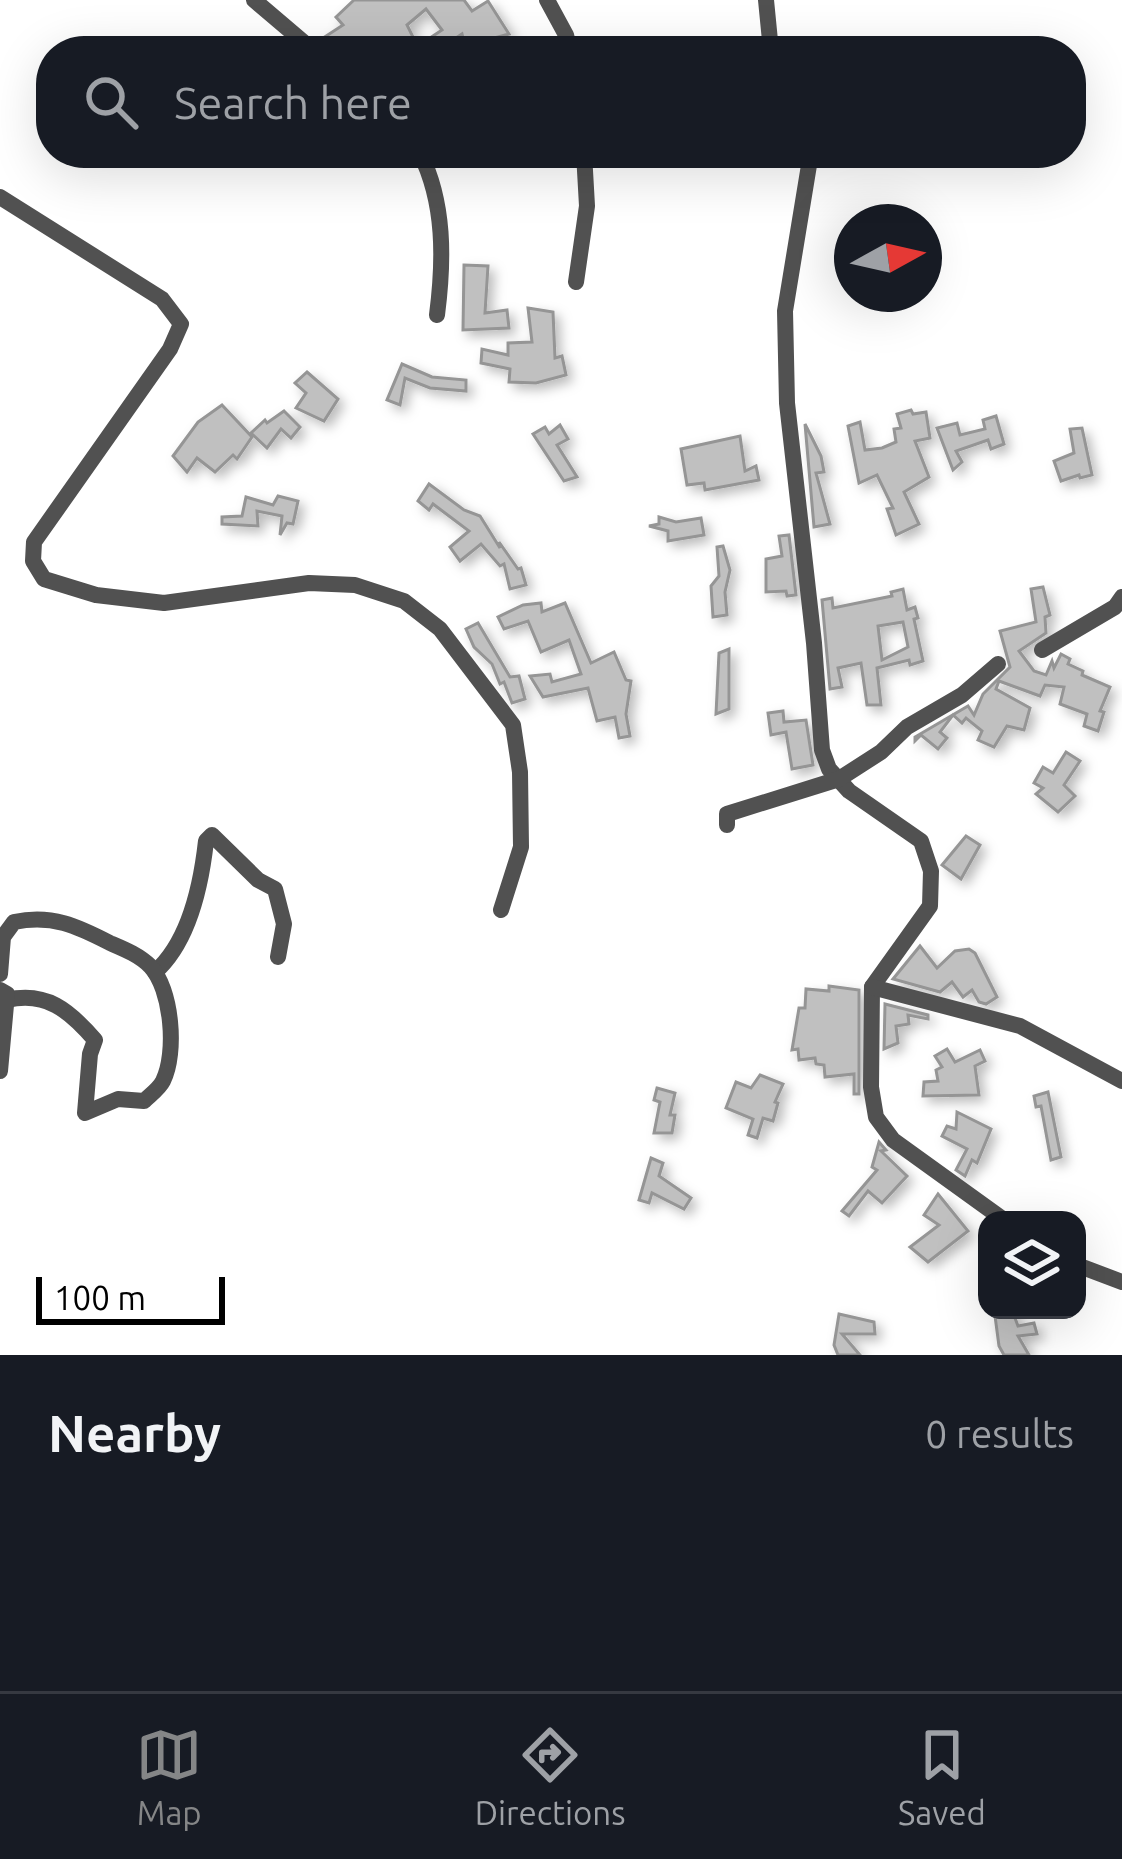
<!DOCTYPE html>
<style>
:root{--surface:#171b24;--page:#20242c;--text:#f1f3f6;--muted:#9ea1a6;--line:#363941;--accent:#858687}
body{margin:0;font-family:Ubuntu,sans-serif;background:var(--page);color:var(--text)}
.controls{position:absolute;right:36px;bottom:36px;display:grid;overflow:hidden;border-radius:24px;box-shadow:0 12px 48px #0002}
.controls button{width:108px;height:108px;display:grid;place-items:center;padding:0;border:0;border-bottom:3px solid var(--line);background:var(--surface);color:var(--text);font:60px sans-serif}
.compass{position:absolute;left:834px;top:204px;width:108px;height:108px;border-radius:50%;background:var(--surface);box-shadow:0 12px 48px #0002;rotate:82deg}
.scale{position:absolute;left:36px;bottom:30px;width:189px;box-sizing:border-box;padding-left:12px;border:6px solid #000;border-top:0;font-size:33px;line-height:42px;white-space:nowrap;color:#000;-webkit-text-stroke:9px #fff;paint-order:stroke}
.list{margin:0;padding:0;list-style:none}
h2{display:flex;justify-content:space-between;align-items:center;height:156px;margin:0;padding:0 48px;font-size:51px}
h2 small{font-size:39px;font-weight:400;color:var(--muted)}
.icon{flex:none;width:66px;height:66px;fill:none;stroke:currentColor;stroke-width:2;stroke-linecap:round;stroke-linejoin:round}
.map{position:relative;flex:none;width:1122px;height:1355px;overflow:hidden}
.search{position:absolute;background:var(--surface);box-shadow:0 12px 48px #0002;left:36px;right:36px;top:36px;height:132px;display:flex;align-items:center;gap:30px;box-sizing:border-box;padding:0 42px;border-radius:48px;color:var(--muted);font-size:45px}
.sheet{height:336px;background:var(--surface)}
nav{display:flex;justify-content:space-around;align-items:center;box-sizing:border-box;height:168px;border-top:3px solid var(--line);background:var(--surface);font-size:33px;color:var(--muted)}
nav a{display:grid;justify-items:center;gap:6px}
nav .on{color:var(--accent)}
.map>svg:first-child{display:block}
.building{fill:#c0c0c0;stroke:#959595;stroke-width:3;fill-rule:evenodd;filter:url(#shadow)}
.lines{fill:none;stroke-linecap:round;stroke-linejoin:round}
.minor{stroke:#515151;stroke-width:16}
</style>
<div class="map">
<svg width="1122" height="1355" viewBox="0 0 1122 1355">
<defs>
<filter id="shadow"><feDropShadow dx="5.5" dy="5.5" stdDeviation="6" flood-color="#0004"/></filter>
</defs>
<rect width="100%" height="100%" fill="#fff"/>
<g class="building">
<polygon points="354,0 464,0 472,11 488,1 509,34 465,46 462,34 438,50 430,38 442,30 426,9 407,25 413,37 393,47 396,51 354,51 343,44 338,51 330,51 320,40 343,25 336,17"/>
<polygon points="464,265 488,266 485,313 507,310 509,328 463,330"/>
<polygon points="528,308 553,312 555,358 562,356 566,375 536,383 509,382 510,369 481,363 482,349 508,355 508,343 532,342"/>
<polygon points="402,364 432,377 466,380 466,391 430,388 405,378 400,405 387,400"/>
<polygon points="307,372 338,399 324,421 296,408 306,393 295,383"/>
<polygon points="222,405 252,437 237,459 233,455 215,472 197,458 187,472 173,456 198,422"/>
<polygon points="911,410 913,414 926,412 930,438 915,441 929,477 904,492 919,524 896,535 887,509 893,508 877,475 859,483 848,426 860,422 865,450 882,448 896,442 894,429 901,428 897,414"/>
<polygon points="284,411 300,427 291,438 281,429 267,448 251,433 265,420 267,423"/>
<polygon points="996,416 1004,444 991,449 988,440 956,451 962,462 953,470 937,428 957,423 960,435 985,429 983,420"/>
<polygon points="805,424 821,456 824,472 816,473 830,524 814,527"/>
<polygon points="560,425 568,439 557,445 577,477 564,481 533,434 545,427 549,434"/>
<polygon points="1082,428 1092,475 1080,478 1079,475 1061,481 1054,461 1074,453 1070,429"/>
<polygon points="740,436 745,471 756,466 759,480 705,490 704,483 687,485 681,449"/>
<polygon points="429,484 464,510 480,516 500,548 499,542 518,569 521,568 526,585 510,589 504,564 500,566 481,544 460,561 450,547 469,531 433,504 429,510 418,501"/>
<polygon points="278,496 298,501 293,524 287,523 280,535 282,516 257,511 258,526 222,524 222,517 242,516 246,497 273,505"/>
<polygon points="659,517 676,522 701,518 704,535 668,541 668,531 649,526 659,524"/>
<polygon points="789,535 796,595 787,596 786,591 766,592 766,559 782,556 779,536"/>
<polygon points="723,546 730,570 725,592 727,615 713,617 711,586 719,576 717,547"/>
<polygon points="1043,587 1050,615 1045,617 1046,633 1019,651 1034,671 1046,675 1052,661 1054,668 1061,654 1070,659 1068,664 1083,671 1082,675 1110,687 1100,711 1104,712 1098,731 1084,726 1087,714 1060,704 1064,687 1045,685 1040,696 999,681 996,689 1030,708 1024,730 1007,726 994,747 978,740 982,731 966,718 962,723 953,715 940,732 947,738 938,749 921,735 915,741 915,737 968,706 974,715 983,694 1010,667 1000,631 1036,622 1031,589"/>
<path d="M 903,589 L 907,610 L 915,607 L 918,618 L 914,619 L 923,661 L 910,665 L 909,660 L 877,668 L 881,705 L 867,705 L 861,663 L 838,668 L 842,687 L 830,689 L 822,600 L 832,598 L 833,608 L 892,596 L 891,592 ZM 903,622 L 908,647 L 882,660 L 878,626 Z"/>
<polygon points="541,603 542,612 565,603 591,663 614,652 626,680 631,681 626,714 630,736 619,738 615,717 597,721 588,688 543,697 530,676 550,674 552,682 581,674 569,640 541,652 528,621 504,629 498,617 523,605"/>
<polygon points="478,623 510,677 519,676 525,699 512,703 504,682 500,684 492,664 474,647 466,629"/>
<polygon points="729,649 729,709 716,714 719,653"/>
<polygon points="783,711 784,722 806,720 813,765 792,769 786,732 771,735 768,713"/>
<polygon points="1066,752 1080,761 1064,785 1075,796 1058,812 1036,794 1043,788 1034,783 1043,767 1053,773"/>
<polygon points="966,836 980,845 961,879 942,865"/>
<polygon points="920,946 937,968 955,951 969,949 975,953 997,997 986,1004 979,1002 972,990 963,997 952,982 940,992 893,979"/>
<polygon points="829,986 859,990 859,1094 854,1094 854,1074 825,1077 824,1065 816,1064 815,1058 799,1060 798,1049 792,1050 799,1008 805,1008 806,989 829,991"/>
<polygon points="885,1004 928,1015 928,1019 908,1015 909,1024 896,1026 898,1043 884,1049"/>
<polygon points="947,1049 955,1062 980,1050 985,1061 975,1066 979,1095 923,1096 924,1082 938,1081 936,1070 942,1067 935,1056"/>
<polygon points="760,1075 783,1084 775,1102 778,1103 773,1121 763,1118 757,1138 748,1135 753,1119 726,1108 736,1082 751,1088"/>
<polygon points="657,1088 675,1093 670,1115 675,1115 672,1133 654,1133 660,1102 654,1100"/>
<polygon points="1048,1092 1061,1157 1051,1160 1041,1106 1036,1107 1034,1096"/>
<polygon points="957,1112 991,1129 977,1163 972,1160 965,1176 956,1170 967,1149 942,1136 947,1126 956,1129"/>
<polygon points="879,1142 886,1150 881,1151 907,1176 882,1203 868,1191 849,1216 842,1211 877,1170 872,1167"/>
<polygon points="651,1158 663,1163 659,1176 691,1198 684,1209 652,1193 649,1203 639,1200"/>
<polygon points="938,1194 968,1231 928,1262 910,1247 939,1225 924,1215"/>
<polygon points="1012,1310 1018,1326 1034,1323 1037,1334 1018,1336 1029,1355 1004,1355 999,1346 995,1316"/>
<polygon points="839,1314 874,1322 875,1334 842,1334 860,1355 838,1355 834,1345"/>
</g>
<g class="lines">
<g class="minor">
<polyline points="254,0 314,51"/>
<polyline points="547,0 566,35 570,51"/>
<polyline points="766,0 771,51"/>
<path d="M 420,153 C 445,203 444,260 437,315"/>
<polyline points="811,153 785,311 787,403 814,643 822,750 829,769 849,791 921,841 931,871 930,906 872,987 871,1087 876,1117 893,1140 1004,1220"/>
<polyline points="0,197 162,299 181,324 170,349 34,542 33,561 44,579 96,595 164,603 309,583 355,585 404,601 440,629 513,725 520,772 521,847 501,910"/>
<polyline points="576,282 587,206 584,153"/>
<polyline points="1042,650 1115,607 1122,597"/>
<polyline points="727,825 727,814 839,779 881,752 907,727 962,695 998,664"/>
<path d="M 155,972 C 189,942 201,886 206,841 L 212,835 L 258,880 L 275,889 L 284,924 L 278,957"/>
<path d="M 0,974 L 3,937 L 14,922 C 52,914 77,926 110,943 C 124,949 139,955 150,966 C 172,989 177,1053 163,1081 C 159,1089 150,1095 144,1101 L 118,1099 L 85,1113 L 90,1054 L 95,1040 C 69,1010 46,991 7,1000"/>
<polyline points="872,987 1020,1026 1122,1081"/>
<polyline points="0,990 7,994 0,1071"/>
<polyline points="1077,1265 1122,1282"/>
</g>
</g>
</svg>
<div class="controls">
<button><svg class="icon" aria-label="layers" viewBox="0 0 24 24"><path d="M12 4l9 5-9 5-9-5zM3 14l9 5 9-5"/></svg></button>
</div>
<svg class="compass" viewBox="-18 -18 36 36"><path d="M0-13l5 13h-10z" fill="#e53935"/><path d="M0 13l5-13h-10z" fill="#9ea1a6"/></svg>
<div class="scale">100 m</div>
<div class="search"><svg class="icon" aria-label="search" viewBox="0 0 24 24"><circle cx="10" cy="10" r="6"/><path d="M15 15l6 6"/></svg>Search here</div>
</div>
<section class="sheet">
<h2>Nearby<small>0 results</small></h2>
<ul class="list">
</ul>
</section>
<nav>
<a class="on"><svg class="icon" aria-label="map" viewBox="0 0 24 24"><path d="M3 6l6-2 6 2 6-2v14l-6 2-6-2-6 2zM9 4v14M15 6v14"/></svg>Map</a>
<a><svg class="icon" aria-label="directions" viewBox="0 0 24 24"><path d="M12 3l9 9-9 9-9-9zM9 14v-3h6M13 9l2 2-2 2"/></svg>Directions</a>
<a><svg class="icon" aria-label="saved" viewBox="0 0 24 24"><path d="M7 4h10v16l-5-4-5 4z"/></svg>Saved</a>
</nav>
